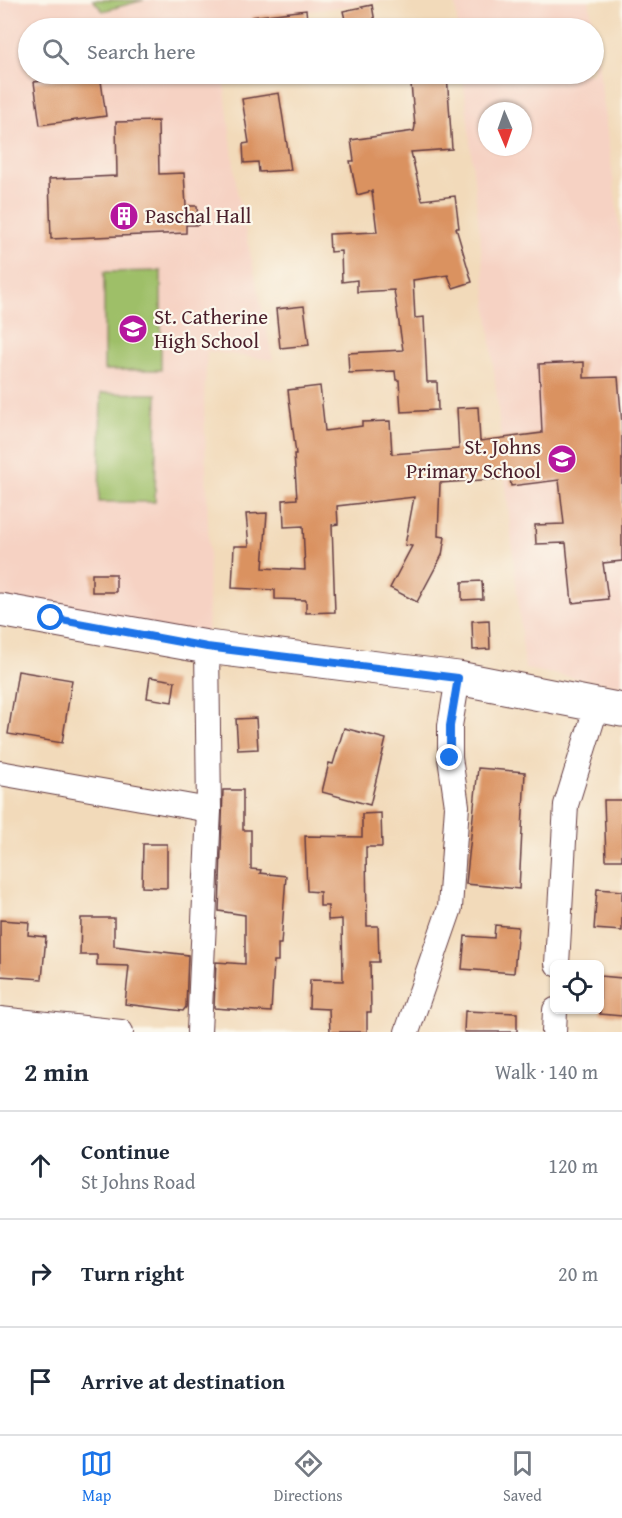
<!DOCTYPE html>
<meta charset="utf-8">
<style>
:root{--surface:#fff;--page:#f6f6f7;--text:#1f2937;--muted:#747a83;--line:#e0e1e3;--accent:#1a73e8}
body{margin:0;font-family:"Gentium Book Plus",serif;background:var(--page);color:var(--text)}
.controls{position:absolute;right:18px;bottom:18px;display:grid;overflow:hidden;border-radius:9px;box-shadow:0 2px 4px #0004}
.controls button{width:54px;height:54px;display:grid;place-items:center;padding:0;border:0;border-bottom:2px solid var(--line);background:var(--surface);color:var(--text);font:30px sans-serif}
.compass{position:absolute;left:478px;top:102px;width:54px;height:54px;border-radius:50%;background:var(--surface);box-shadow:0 2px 4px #0004;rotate:178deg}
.stop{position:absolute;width:18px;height:18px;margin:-14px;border:4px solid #1a73e8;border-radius:50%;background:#fff}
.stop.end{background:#1a73e8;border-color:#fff;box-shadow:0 2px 6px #0008}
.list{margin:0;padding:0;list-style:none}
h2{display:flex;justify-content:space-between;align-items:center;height:78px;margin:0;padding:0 24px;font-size:26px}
h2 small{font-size:20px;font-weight:400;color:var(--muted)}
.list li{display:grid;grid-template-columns:39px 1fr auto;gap:18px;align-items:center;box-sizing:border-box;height:108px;padding:0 24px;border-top:2px solid var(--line)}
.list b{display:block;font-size:22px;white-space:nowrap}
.list p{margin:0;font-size:20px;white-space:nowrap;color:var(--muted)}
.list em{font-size:20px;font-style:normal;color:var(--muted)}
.icon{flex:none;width:33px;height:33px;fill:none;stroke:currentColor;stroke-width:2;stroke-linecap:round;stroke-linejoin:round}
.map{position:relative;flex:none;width:622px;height:1032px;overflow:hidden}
.search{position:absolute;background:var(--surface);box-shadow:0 2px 4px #0004;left:18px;right:18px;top:18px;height:66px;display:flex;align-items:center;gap:15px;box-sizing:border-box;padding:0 21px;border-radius:33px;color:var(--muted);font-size:22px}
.sheet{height:402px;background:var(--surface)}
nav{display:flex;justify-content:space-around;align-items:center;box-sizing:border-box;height:84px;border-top:2px solid var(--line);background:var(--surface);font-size:16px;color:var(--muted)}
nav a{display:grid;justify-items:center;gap:3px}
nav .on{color:var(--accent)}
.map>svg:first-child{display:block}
.built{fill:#f6d2c3;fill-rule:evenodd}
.green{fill:#9ebf68;stroke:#746f4a;stroke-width:1.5}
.building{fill:#da9261}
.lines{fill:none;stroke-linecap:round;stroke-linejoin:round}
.minor-casing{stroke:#633b40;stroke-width:26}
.secondary-casing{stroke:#633b40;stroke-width:35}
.minor{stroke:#fff;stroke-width:24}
.secondary{stroke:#fff;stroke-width:33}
.route{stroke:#1a73e8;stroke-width:8}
.labels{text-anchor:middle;stroke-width:4.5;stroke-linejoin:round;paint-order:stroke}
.poi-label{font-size:21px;fill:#4a1f2b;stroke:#fbf7ec;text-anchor:start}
</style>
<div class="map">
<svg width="622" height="1032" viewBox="0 0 622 1032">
<rect width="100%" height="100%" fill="#fbf7ec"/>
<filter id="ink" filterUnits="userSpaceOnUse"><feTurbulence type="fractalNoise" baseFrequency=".0167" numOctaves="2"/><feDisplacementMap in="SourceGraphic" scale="12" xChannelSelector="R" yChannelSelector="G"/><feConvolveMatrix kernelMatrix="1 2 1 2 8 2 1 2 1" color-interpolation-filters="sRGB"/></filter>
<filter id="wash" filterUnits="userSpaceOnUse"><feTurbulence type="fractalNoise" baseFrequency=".008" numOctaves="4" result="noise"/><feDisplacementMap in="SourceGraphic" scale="24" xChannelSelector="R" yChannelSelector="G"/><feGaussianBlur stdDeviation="1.35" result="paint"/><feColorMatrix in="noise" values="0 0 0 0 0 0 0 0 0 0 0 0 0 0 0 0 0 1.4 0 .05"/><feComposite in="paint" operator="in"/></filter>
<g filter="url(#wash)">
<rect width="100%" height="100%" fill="#f2daba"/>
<g class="built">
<polygon points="0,0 389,0 268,17 244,28 28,28 28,74 223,74 237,191 273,360 207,351 204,401 209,556 207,647 0,610"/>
<polygon points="455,0 589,0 593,28 458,28"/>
<path d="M 594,31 L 622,248 L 622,686 L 525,669 L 463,74 L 594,74 ZM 487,111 L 523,111 L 523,147 L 487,147 Z"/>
</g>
<g class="green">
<polygon points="93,0 144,0 103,11"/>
<polygon points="161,271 161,370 104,370 104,272"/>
<polygon points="101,393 157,394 155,502 99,502"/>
</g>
<g id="blocks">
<g class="building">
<polygon points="372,5 376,28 347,28 343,11"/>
<polygon points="306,10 308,28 253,28 252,17"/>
<polygon points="100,74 106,116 40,125 34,82"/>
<polygon points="410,74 447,74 452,149 411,152 422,200 455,196 459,228 456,228 472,282 453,288 448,275 413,280 415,318 424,317 427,382 437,382 438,410 401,412 399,380 396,380 395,371 349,373 348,353 403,350 394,290 357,292 357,280 342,282 341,251 330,252 329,234 377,232 372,191 357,195 350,161 354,161 351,140 414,131 415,126"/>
<polygon points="279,93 291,170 259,172 258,162 244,163 243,144 249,143 242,99"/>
<polygon points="158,121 159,174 184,173 186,206 197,206 198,225 186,225 186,233 51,239 49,179 117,176 116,122"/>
<polygon points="304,306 309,345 280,348 276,309"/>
<polygon points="584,362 584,378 618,377 622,424 622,561 603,563 608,599 572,603 566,543 536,544 535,525 564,524 559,480 511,486 510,478 440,483 438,536 445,537 442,555 417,602 390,588 412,546 405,545 414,497 337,506 338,524 332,525 335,612 306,613 306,600 275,599 275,590 232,588 234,546 249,546 246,514 267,513 263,568 305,570 303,526 284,527 283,500 297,499 294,454 296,454 288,390 320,386 325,431 362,426 362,422 390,421 392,454 459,449 457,408 478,407 480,441 542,433 539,364"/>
<rect x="92" y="574" width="24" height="18"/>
<polygon points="482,581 483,599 462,600 462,582"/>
<polygon points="489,620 490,649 473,650 472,621"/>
<polygon points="18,671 72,680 62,743 8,734"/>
<polygon points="150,677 175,681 172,702 147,698"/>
<polygon points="256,718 258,749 238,750 236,719"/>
<polygon points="344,728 386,739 370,805 322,792 329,763 333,764"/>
<polygon points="478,768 525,772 519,889 466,884"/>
<polygon points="223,790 243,790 243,830 251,830 251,869 261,870 260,873 286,876 281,944 278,944 278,961 274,961 271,1012 214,1008 216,962 245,964 245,915 219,911"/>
<polygon points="604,800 622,800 622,860 606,860"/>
<polygon points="381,813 382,847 366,847 367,926 378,926 379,962 370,962 371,1012 367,1012 367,1032 330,1032 329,1009 309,1008 310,980 343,981 342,919 328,920 328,906 320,906 320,892 307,891 305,836 362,837 362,814"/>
<polygon points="143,844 167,844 167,888 142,887"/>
<polygon points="597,889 622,891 622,931 594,929"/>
<polygon points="81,918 114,918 114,946 188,955 186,1007 183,1011 125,1004 129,966 97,965 97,955 80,955"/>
<polygon points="0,920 29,922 28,935 46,937 42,979 0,976"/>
<polygon points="495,925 518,927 514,973 462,969 465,936 494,938"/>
<polygon points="600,976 622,978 622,1016 600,1014"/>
<polygon points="465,1011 517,1013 517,1032 464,1032"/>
</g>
</g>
</g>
<g filter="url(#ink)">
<use href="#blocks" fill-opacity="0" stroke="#633b40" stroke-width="1.5"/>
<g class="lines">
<g class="minor-casing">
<g id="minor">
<polyline points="0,773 209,810"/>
<polyline points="557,964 566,805 597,705"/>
<polyline points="0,1019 121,1032"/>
<polyline points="199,1032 209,810 207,647"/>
<polyline points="407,1032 450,908 457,806 450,758 450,726 458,678"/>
<polyline points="554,1032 555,1010"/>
</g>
</g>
<g class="secondary-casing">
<polyline id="secondary" points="0,610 207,647 458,678 622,710"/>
</g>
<use href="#minor" class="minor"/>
<use href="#secondary" class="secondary"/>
</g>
</g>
<g class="lines" filter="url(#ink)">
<polyline class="route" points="51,618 207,647 458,678 450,726 450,758"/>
</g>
<defs>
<g id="building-disc" transform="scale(1.5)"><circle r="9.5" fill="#b5179e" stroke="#fbf7ec"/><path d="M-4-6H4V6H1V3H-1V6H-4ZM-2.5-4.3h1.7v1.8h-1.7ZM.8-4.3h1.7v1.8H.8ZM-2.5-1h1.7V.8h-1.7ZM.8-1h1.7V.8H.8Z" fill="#fff"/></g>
<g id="school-disc" transform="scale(1.5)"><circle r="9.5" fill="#b5179e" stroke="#fbf7ec"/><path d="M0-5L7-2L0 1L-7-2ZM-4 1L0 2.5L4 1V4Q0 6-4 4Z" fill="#fff"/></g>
</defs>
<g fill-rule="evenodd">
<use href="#building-disc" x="124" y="216"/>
<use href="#school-disc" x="133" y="329"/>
<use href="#school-disc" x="562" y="459"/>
</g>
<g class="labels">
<g class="poi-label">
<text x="145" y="223">Paschal Hall</text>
<text x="154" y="324">St. Catherine<tspan x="154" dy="24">High School</tspan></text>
<text x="541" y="454" text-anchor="end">St. Johns<tspan x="541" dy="24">Primary School</tspan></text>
</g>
</g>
</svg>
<div class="controls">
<button><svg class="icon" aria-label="locate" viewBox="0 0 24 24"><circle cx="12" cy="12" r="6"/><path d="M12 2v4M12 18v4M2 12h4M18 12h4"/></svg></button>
</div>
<svg class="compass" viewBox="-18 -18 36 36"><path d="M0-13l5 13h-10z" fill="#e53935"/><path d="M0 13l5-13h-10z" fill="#747a83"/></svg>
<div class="stop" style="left:51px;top:618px"></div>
<div class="stop end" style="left:450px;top:758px"></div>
<div class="search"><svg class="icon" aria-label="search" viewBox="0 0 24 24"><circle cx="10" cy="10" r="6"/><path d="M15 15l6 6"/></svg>Search here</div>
</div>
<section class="sheet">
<h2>2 min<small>Walk · 140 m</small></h2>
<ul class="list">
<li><svg class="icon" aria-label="ahead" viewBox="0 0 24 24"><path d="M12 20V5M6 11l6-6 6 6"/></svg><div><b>Continue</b><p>St Johns Road</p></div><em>120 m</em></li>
<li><svg class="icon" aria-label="right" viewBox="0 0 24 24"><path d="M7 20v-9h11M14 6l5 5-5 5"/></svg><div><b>Turn right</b></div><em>20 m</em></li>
<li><svg class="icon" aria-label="arrive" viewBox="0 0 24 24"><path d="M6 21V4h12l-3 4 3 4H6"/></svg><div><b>Arrive at destination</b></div></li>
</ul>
</section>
<nav>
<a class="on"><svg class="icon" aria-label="map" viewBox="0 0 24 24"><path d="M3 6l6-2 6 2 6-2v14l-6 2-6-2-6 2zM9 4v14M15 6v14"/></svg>Map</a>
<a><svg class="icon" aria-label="directions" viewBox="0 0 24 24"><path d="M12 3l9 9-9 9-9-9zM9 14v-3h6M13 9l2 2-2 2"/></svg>Directions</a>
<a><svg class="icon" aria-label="saved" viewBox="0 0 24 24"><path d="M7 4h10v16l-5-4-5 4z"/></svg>Saved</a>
</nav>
